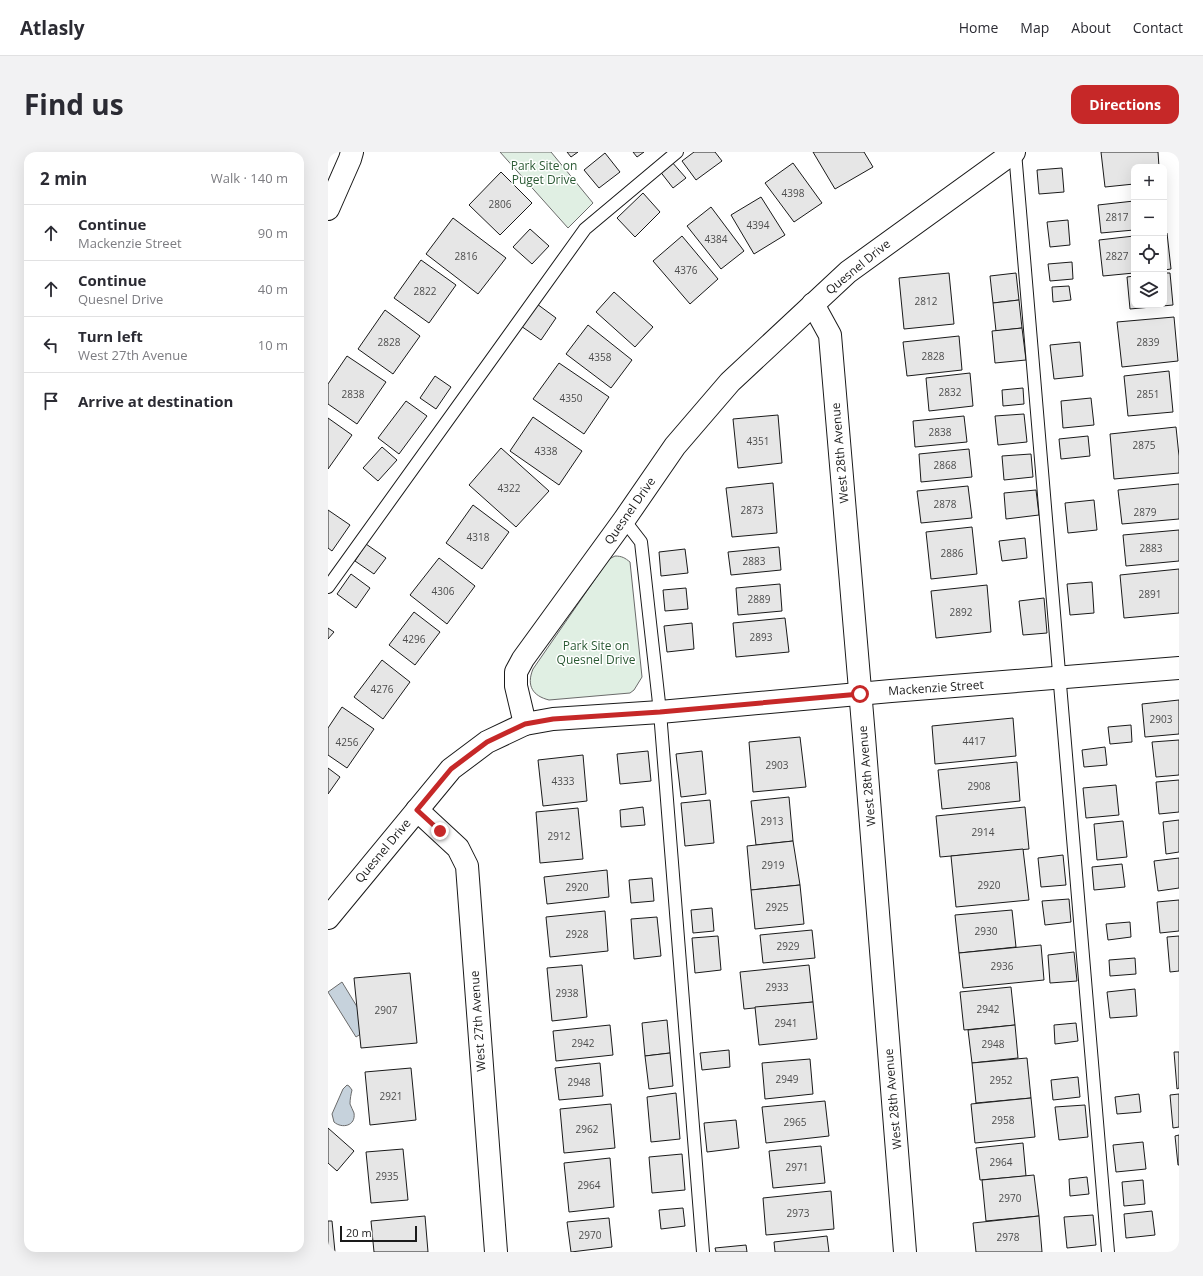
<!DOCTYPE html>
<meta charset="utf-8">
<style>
:root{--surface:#fff;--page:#f2f2f3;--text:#2b2b33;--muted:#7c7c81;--line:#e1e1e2;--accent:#c62828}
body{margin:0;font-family:"Open Sans",sans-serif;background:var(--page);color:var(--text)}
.controls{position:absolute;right:12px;top:12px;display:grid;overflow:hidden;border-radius:8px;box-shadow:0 4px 16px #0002}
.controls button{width:36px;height:36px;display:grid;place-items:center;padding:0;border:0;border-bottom:1px solid var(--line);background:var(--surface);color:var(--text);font:20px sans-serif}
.scale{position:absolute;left:12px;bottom:10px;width:77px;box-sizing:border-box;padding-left:4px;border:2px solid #1a1a1a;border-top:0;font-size:11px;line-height:14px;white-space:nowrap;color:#1a1a1a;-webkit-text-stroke:3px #fff;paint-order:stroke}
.stop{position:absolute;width:12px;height:12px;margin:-9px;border:3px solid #c62828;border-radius:50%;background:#fff}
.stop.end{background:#c62828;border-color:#fff;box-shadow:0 1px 4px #0008}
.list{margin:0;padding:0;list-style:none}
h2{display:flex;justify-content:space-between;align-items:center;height:52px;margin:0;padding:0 16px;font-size:17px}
h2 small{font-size:13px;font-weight:400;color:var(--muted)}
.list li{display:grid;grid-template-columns:26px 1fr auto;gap:12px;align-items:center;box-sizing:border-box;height:56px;padding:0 16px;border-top:1px solid var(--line)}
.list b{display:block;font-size:15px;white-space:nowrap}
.list p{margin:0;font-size:13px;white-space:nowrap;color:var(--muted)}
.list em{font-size:13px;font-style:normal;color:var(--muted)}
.icon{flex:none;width:22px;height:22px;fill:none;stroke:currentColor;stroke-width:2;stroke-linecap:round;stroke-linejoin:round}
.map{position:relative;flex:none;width:851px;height:1100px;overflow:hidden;border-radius:12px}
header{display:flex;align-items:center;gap:24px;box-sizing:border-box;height:56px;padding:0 20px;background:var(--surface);border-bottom:1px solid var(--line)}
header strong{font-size:19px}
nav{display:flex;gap:22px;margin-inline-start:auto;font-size:14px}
.intro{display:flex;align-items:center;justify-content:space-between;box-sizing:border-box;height:96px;padding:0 24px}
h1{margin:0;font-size:28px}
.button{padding:10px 18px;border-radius:12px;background:var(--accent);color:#fff;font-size:14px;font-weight:700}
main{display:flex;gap:24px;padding:0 24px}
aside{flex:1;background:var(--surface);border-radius:12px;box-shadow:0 4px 16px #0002}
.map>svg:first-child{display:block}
.green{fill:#e0efe3;stroke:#6a6a6a}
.water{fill:#c6d2dc;stroke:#6a6a6a}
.building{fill:#e6e6e6;stroke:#1a1a1a}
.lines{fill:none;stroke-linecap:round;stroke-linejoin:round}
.lane-casing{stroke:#1a1a1a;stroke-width:14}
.street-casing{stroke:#1a1a1a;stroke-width:24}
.secondary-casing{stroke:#1a1a1a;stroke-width:24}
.lane{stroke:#fff;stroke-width:12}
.street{stroke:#fff;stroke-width:22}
.secondary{stroke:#fff;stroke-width:22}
.route{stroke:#c62828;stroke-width:5}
.labels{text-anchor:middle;stroke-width:3;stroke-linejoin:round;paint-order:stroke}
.number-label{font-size:10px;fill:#4d4d4d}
.park-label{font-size:12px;fill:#2b5a34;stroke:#fff}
.street-label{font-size:12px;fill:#1a1a1a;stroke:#fff}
</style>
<header>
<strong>Atlasly</strong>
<nav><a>Home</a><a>Map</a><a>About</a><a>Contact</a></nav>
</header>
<div class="intro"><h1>Find us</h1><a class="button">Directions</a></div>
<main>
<aside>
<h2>2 min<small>Walk · 140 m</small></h2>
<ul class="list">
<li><svg class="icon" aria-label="ahead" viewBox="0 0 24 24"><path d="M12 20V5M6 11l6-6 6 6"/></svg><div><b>Continue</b><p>Mackenzie Street</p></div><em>90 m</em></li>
<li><svg class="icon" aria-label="ahead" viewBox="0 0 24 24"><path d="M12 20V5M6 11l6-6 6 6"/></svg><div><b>Continue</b><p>Quesnel Drive</p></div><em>40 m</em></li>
<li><svg class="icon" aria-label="left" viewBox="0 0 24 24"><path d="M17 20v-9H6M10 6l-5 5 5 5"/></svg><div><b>Turn left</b><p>West 27th Avenue</p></div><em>10 m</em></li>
<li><svg class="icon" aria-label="arrive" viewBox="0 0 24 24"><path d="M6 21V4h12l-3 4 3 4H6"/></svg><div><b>Arrive at destination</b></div></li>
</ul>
</aside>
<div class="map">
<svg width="851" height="1100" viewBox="0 0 851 1100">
<rect width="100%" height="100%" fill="#fff"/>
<g class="green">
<polygon points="172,0 223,0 265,51 240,76"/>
<path d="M 287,404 C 294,404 297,406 302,410 L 314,525 L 306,538 L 302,541 L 221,548 C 205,544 198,534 205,517 L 281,407 Z"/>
</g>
<g class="water">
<polygon points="14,830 42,876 28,885 0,840"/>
<path d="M 19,933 L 21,934 L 24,938 C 23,942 22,947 22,952 C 23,955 25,958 26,961 C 28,974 14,977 6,970 L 4,962 L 15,937 Z"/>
</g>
<g class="building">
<polygon points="239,0 250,0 243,5"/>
<polygon points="305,0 316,0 309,5"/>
<polygon points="366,0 387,0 394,9 368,28 354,9"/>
<polygon points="485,0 536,0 545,15 507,37"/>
<polygon points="773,0 830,0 831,15 806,15 806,32 777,35"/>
<polygon points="277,1 292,20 271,36 256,18"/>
<polygon points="343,9 358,26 345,36 331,18"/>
<polygon points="465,11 494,51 466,70 437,31"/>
<polygon points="734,16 736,40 711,42 709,18"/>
<polygon points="173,20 204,51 172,83 141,53"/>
<polygon points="315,41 332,60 307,85 289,66"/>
<polygon points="433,45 457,83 426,102 403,63"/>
<polygon points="806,49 806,78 773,81 770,53"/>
<polygon points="383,55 416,99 393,117 359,74"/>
<polygon points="125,66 178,106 150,142 98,102"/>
<polygon points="740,68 742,93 722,95 719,70"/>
<polygon points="202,77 221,94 204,112 185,95"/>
<polygon points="836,81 839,81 843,117 836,118"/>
<polygon points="354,84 390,127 362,152 325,109"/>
<polygon points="806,84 806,121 775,124 771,88"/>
<polygon points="93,108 128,133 101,171 66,146"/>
<polygon points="744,110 745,127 722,129 720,112"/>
<polygon points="621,121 626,172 576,177 571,126"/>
<polygon points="688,121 691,148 665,151 662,124"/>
<polygon points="836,121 842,121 845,153 802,157 799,125 806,124 806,153 836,153"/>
<polygon points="741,134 743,148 725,150 724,135"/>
<polygon points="286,140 325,175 307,195 268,160"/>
<polygon points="691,148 694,176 668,179 665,151"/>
<polygon points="209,152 228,166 213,188 193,174"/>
<polygon points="57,158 92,184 65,222 30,197"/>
<polygon points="846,165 850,209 794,215 789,170"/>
<polygon points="260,173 304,208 283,236 238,202"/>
<polygon points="694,176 698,208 667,211 664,179"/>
<polygon points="631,184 634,218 579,224 575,190"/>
<polygon points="752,190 755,224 726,227 722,193"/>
<polygon points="19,204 58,230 29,272 0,252 0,232"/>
<polygon points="231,211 281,245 256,282 205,247"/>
<polygon points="841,219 845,260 800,264 796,224"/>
<polygon points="642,221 645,254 601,259 598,226"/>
<polygon points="107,224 123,235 108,257 92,246"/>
<polygon points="695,236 696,252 675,254 674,238"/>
<polygon points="763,246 766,273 735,276 733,249"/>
<polygon points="78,249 99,264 71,302 50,286"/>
<polygon points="696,262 699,290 670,293 667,264"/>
<polygon points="450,263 454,311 410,316 405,267"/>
<polygon points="636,264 639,290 587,295 585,269"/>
<polygon points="205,265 254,299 231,333 182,299"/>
<polygon points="0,266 24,283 0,317"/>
<polygon points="848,275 851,304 851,321 786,327 782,282"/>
<polygon points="760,284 762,304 733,307 731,287"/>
<polygon points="54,295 69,308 50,329 35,316"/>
<polygon points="173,296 221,339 188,375 141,333"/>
<polygon points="641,297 644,325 593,330 591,302"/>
<polygon points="703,302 705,325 676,328 674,304"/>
<polygon points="445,331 449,381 404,385 398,336"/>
<polygon points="851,332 851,367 794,372 790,338"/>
<polygon points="640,334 644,366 593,371 589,339"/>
<polygon points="708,338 711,363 678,367 676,341"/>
<polygon points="766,348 769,378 740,381 737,351"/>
<polygon points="145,353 181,380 154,417 118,391"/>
<polygon points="0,358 22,373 4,399 0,396"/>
<polygon points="644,375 649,422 603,427 598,380"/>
<polygon points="851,378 851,409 798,414 795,383"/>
<polygon points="697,386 699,406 674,409 671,389"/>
<polygon points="38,392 58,406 46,422 27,409"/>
<polygon points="451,395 453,418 403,423 400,400"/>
<polygon points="357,397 360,421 333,424 331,400"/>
<polygon points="111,406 147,434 119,472 82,443"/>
<polygon points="851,417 851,461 796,466 792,423"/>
<polygon points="23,422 42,436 28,456 9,442"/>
<polygon points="764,430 766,461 742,463 739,432"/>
<polygon points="452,432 454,459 410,463 408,436"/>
<polygon points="659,433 663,480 608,486 603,439"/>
<polygon points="358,436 360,457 337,459 335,438"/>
<polygon points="716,446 719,481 695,483 691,449"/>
<polygon points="86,460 112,480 87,513 61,493"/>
<polygon points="457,466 461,500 408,505 405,471"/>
<polygon points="364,471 366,497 339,500 336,474"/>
<polygon points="0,476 6,480 0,487"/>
<polygon points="54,508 82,530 55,567 26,545"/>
<polygon points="851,548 851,582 817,585 814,552"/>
<polygon points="14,555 46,577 19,616 0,603 0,576"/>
<polygon points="685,566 688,604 607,612 604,574"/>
<polygon points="803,573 804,590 782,592 780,575"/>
<polygon points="472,585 478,635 425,640 421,590"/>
<polygon points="851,588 851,623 828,625 824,590"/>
<polygon points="777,595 779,613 756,615 754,598"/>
<polygon points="320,599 323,629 292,632 289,602"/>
<polygon points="374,599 378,642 353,645 348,602"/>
<polygon points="255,603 259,649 215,654 210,608"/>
<polygon points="689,610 692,649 614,657 610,618"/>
<polygon points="0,616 12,625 0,642"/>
<polygon points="851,628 851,660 831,662 828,630"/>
<polygon points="788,633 791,663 758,666 755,636"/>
<polygon points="461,645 465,689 428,693 423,649"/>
<polygon points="382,648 386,691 357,694 353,651"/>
<polygon points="315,655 317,673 293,675 292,658"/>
<polygon points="697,655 701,697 612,705 608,664"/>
<polygon points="250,656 255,707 212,711 208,660"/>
<polygon points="851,668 851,700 838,702 835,670"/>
<polygon points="795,669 799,705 769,708 766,672"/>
<polygon points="465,689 472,733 423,738 419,694"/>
<polygon points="695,697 701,748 628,755 623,704"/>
<polygon points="735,703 738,733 713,735 710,706"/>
<polygon points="851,706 851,736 830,739 826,709"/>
<polygon points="794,712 797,735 766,738 764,715"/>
<polygon points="279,718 281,745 219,752 216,725"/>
<polygon points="324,726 326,749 303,751 301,728"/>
<polygon points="472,733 476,772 427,777 423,738"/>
<polygon points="741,747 743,770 717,773 714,749"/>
<polygon points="851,748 851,779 832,781 829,750"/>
<polygon points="384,756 386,779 365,781 363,758"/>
<polygon points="684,758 688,795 631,801 627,763"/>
<polygon points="277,759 280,799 222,805 218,765"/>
<polygon points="329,765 333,804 306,807 303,767"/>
<polygon points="802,770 803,785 780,788 778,772"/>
<polygon points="484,778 487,806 435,811 432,783"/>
<polygon points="390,784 393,818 367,821 364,786"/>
<polygon points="851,784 851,819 842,820 839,785"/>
<polygon points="713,793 716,828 635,836 631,801"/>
<polygon points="746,800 749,829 722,831 720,803"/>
<polygon points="807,806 808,822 782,824 781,808"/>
<polygon points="254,813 259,865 224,869 219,816"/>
<polygon points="481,813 485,850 416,857 412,820"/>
<polygon points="82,821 89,891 33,896 26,826"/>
<polygon points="683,835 687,873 636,878 632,840"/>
<polygon points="807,837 809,864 782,866 779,840"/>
<polygon points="485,850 489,887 431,893 427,855"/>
<polygon points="339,868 342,901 317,904 314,871"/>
<polygon points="748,871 750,889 727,892 726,873"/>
<polygon points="282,873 285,903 228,909 225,879"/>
<polygon points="687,873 690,906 644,911 640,878"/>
<polygon points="401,898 402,915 374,918 372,901"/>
<polygon points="846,900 851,900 851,936 849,937"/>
<polygon points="342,901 345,934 321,937 317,904"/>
<polygon points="699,906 703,946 648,951 644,911"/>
<polygon points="482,907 485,942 437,947 434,911"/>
<polygon points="272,911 275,944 231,948 227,916"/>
<polygon points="83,916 88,968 42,973 37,920"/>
<polygon points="750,925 752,945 725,948 723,928"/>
<polygon points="348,941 352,987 323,990 319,945"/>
<polygon points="811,942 813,960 789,962 787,945"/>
<polygon points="851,942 851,975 845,976 842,943"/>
<polygon points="703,946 707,985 647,991 643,952"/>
<polygon points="497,949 501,984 438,991 434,955"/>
<polygon points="283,952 287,996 236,1001 232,957"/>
<polygon points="757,953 760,985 731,988 727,955"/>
<polygon points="408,968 411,996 379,1000 376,971"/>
<polygon points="0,976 26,999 9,1019 0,1011"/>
<polygon points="851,983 851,1013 850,1013 847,984"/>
<polygon points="815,990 818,1017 788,1020 785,993"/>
<polygon points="695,991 698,1024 652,1028 648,996"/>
<polygon points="493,994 497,1031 445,1036 441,999"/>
<polygon points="75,997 80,1048 43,1051 38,1000"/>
<polygon points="354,1002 357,1038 324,1041 321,1005"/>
<polygon points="282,1006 286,1055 241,1060 236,1011"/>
<polygon points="706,1023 711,1064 658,1069 654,1028"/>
<polygon points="759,1025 761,1042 742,1044 741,1027"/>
<polygon points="815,1028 817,1052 796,1054 794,1030"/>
<polygon points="503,1039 506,1077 438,1083 435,1046"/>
<polygon points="355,1056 357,1074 333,1077 331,1058"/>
<polygon points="824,1059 827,1083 798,1086 796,1062"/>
<polygon points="765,1063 768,1093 739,1096 736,1065"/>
<polygon points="97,1064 100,1100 46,1100 43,1069"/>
<polygon points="711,1064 714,1100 648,1100 645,1071"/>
<polygon points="281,1066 284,1095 243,1100 239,1070"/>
<polygon points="0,1069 4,1069 7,1100 0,1100"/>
<polygon points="499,1084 501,1100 447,1100 446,1090"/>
<polygon points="418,1093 419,1100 388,1100 387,1096"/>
</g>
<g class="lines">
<g class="lane-casing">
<g id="lane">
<polyline points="687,0 780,1100"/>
<polyline points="296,368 313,390 332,560 375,1100"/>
<polyline points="0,435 257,77 349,0"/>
</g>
</g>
<g class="street-casing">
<g id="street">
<polyline points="485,152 502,183 536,585 577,1100"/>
<polyline points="197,572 188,534 188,520 195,507 296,368 347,294 402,230 520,120 686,0"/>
<polyline points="89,658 130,696 139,714 168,1100"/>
</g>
</g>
<g class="secondary-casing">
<g id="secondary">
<polyline points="0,57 22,7 24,0"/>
<polyline points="0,766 123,617 159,590 197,572 225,567 332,560 563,539 851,516"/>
</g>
</g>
<use href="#lane" class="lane"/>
<use href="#street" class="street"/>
<use href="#secondary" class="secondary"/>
</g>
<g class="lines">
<polyline class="route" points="112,679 89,658 123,617 159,590 197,572 225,567 332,560 532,542"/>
</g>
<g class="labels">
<g class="number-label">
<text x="465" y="45">4398</text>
<text x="172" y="56">2806</text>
<text x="789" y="69">2817</text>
<text x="430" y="77">4394</text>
<text x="388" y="91">4384</text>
<text x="138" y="108">2816</text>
<text x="789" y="108">2827</text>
<text x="358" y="122">4376</text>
<text x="97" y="143">2822</text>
<text x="598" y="153">2812</text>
<text x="61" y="194">2828</text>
<text x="820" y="194">2839</text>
<text x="605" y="208">2828</text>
<text x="272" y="209">4358</text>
<text x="622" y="244">2832</text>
<text x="25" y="246">2838</text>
<text x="820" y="246">2851</text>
<text x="243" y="250">4350</text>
<text x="612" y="284">2838</text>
<text x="430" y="293">4351</text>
<text x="816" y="297">2875</text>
<text x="218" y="303">4338</text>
<text x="617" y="317">2868</text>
<text x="181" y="340">4322</text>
<text x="617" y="356">2878</text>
<text x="424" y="362">2873</text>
<text x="817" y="364">2879</text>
<text x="150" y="389">4318</text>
<text x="823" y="400">2883</text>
<text x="624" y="405">2886</text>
<text x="426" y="413">2883</text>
<text x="115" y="443">4306</text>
<text x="822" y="446">2891</text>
<text x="431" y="451">2889</text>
<text x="633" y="464">2892</text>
<text x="433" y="489">2893</text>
<text x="86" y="491">4296</text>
<text x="54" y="541">4276</text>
<text x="833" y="571">2903</text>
<text x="646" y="593">4417</text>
<text x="19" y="594">4256</text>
<text x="449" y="617">2903</text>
<text x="235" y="633">4333</text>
<text x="651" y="638">2908</text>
<text x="444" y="673">2913</text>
<text x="655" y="684">2914</text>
<text x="231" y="688">2912</text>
<text x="445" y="717">2919</text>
<text x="661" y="737">2920</text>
<text x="249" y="739">2920</text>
<text x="449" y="759">2925</text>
<text x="658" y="783">2930</text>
<text x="249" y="786">2928</text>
<text x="460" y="798">2929</text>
<text x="674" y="818">2936</text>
<text x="449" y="839">2933</text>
<text x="239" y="845">2938</text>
<text x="660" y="861">2942</text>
<text x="58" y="862">2907</text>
<text x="458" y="875">2941</text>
<text x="255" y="895">2942</text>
<text x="665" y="896">2948</text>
<text x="459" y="931">2949</text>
<text x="673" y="932">2952</text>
<text x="251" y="934">2948</text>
<text x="63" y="948">2921</text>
<text x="675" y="972">2958</text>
<text x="467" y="974">2965</text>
<text x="259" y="981">2962</text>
<text x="673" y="1014">2964</text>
<text x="469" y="1019">2971</text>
<text x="59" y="1028">2935</text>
<text x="261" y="1037">2964</text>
<text x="682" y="1050">2970</text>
<text x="470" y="1065">2973</text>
<text x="262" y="1087">2970</text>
<text x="680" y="1089">2978</text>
</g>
<g class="park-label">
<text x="216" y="18">Park Site on<tspan x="216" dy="14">Puget Drive</tspan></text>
<text x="268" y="498">Park Site on<tspan x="268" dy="14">Quesnel Drive</tspan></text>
</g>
<g class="street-label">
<text transform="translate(530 115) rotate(-39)" y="4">Quesnel Drive</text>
<text transform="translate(512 301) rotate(-95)" y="4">West 28th Avenue</text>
<text transform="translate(302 359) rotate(-55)" y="4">Quesnel Drive</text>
<text transform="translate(608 536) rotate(-4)" y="4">Mackenzie Street</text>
<text transform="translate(539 624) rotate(-95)" y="4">West 28th Avenue</text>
<text transform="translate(55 699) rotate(-50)" y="4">Quesnel Drive</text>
<text transform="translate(150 869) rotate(-94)" y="4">West 27th Avenue</text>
<text transform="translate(565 947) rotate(-95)" y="4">West 28th Avenue</text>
</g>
</g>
</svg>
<div class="controls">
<button>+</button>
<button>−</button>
<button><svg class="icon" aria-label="locate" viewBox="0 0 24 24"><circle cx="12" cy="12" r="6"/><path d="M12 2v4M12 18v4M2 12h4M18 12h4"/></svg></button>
<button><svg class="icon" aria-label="layers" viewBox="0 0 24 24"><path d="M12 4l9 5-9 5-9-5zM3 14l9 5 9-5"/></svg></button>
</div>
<div class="scale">20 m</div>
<div class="stop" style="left:532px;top:542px"></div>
<div class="stop end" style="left:112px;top:679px"></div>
</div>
</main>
